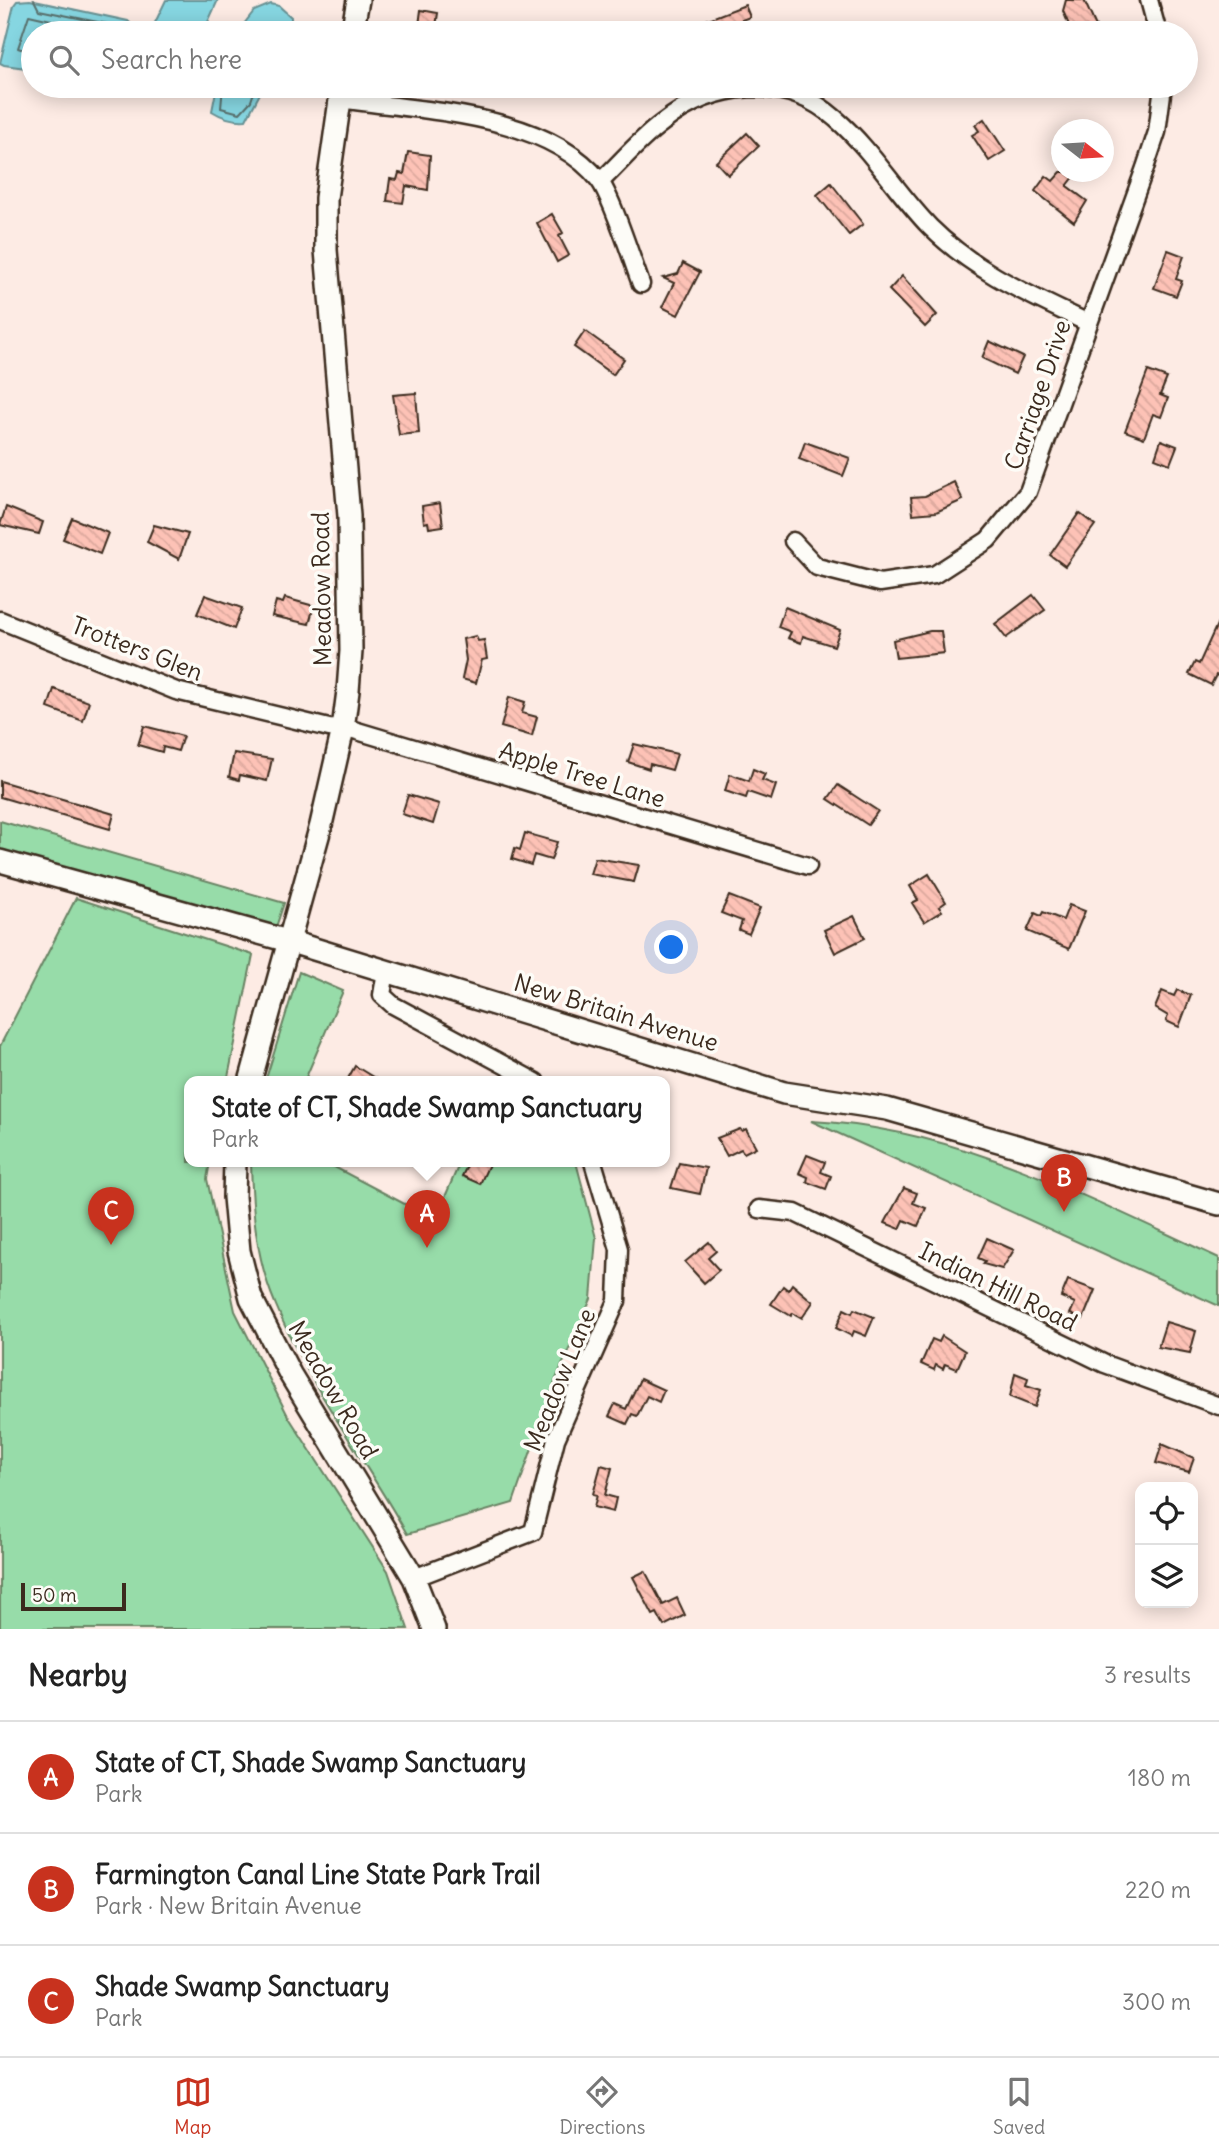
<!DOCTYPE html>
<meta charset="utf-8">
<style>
:root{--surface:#fff;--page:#f6f6f6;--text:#222;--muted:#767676;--line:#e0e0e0;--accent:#c8321e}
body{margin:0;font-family:Delius,sans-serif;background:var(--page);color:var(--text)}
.controls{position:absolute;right:21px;bottom:21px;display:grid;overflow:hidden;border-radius:14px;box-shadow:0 4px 18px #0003}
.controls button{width:63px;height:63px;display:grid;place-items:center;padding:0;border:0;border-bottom:2px solid var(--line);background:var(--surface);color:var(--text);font:35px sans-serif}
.compass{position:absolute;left:1051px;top:119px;width:63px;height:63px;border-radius:50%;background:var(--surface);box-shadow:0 4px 18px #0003;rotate:107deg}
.scale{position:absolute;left:21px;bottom:18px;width:105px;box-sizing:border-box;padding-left:7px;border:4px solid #3b2a1e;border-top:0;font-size:19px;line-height:24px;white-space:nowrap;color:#3b2a1e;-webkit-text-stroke:5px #fdfcf7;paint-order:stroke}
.you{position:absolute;left:672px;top:948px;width:24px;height:24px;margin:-18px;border:5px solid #fff;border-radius:50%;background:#1a73e8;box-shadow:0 0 0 10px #1a73e833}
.badge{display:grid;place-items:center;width:46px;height:46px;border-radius:50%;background:var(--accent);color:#fff;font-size:23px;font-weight:700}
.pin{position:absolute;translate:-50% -58px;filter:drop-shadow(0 2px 4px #0008)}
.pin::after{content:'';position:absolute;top:37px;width:24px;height:21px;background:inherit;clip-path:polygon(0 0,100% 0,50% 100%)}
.popup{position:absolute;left:184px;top:1076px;width:486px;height:91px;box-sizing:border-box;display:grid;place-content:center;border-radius:14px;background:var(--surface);filter:drop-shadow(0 2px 5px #0005);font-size:23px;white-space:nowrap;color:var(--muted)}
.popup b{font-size:26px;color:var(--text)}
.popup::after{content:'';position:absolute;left:50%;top:100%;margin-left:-14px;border:14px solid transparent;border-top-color:var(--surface)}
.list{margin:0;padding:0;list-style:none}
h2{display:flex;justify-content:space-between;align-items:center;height:91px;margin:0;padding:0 28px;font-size:30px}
h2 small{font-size:23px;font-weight:400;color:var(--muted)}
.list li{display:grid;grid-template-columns:46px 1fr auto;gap:21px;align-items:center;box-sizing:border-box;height:112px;padding:0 28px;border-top:2px solid var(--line)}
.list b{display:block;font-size:26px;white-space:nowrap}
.list p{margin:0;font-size:23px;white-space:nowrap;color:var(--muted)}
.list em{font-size:23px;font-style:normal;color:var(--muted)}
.icon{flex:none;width:38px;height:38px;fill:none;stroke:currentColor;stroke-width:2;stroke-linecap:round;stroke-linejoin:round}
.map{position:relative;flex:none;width:1219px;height:1629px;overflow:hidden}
.search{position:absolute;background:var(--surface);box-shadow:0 4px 18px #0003;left:21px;right:21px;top:21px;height:77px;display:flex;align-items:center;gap:18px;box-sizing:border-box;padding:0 24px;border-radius:38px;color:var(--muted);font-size:26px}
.sheet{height:427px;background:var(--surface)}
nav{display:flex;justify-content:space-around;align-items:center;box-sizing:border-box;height:98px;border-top:2px solid var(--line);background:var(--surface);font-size:19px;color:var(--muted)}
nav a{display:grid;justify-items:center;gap:4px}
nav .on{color:var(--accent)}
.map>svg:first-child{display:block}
.green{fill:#97dca9;stroke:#698364;stroke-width:2}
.water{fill:#86d6e1;stroke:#689193;stroke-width:2}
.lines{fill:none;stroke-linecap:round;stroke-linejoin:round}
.shore{stroke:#596f6c;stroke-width:2}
.building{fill:url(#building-back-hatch);stroke:#3b2a1e;stroke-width:2}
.street-casing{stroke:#3b2a1e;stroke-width:21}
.secondary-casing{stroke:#3b2a1e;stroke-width:26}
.street{stroke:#fdfcf7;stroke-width:16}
.secondary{stroke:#fdfcf7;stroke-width:21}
.labels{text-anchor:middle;stroke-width:7;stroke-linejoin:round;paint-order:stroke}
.street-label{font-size:24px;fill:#3b2a1e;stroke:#fdfcf7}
</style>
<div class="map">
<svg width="1219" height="1629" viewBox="0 0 1219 1629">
<defs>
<pattern id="building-back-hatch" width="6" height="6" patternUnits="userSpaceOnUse" patternTransform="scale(1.75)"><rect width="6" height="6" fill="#fdc2b6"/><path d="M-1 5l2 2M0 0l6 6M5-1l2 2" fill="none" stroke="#daa79c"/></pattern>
</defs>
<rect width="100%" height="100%" fill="#fdebe4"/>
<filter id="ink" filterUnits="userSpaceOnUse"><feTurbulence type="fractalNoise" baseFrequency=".0143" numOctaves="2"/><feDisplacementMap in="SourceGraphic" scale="14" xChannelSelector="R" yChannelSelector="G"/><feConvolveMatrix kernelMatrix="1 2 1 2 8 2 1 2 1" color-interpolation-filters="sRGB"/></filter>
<g filter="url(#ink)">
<g class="green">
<polygon points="0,821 284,903 276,927 0,851"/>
<polygon points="76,898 253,955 227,1082 189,1082 189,1162 210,1162 207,1179 235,1311 288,1416 388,1571 408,1629 0,1629 0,1046"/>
<polygon points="299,972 343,991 304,1082 265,1082"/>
<path d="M 811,1121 C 958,1128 1088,1198 1219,1258 L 1219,1306 Z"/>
<path d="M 251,1162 L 325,1162 L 435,1220 L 460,1162 L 576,1162 L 596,1238 L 591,1299 L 556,1379 L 513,1503 L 407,1534 C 364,1458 308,1385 275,1303 C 256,1259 252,1209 251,1162 Z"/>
</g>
<g class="water">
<polygon points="30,0 128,21 131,24 131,33 33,33 33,69 4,65 0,63 14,5 17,1"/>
<polygon points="166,0 218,0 203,33 150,33"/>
<polygon points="271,4 279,6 291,17 291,33 237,33 254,11"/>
<path d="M 217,86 L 264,86 L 246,120 C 233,121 223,118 212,111 Z"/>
</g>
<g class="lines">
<g class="shore">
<polyline points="34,0 39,10 122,27 124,33"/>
<polyline points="33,53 18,48 29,15 108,33"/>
<polyline points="223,86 221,108 240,113 251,101 256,86"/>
</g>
</g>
<g class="building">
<polygon points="1066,0 1084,0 1099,33 1081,33 1078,27 1071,30 1063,11"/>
<polygon points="745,5 750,17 739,21 741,26 722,33 711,33 706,20"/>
<polygon points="421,10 438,13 435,33 418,33"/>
<polygon points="984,119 1005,151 989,161 972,135 979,131 975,125"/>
<polygon points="747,133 759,146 728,175 716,162"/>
<polygon points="408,152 430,155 428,190 406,186 403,203 387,201 390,179 397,180 399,173 404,174"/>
<polygon points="1061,172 1078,172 1067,186 1087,201 1074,222 1035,191 1046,176 1053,181"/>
<polygon points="831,183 863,224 849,235 817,195"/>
<polygon points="552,214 563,233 559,236 569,255 557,262 537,223"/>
<polygon points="1168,250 1184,256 1176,279 1182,281 1176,296 1154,288"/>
<polygon points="683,263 700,272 678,315 662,307 674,283 663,278 678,274"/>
<polygon points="902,276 937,315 925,327 889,290"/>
<polygon points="585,331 624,359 613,375 574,347"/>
<polygon points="989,341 1023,357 1015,374 982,358"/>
<polygon points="1148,371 1167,378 1160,395 1168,398 1161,417 1153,414 1144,438 1125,431"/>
<polygon points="416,393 419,433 399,435 393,395"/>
<polygon points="1161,440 1177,446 1170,464 1155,458"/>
<polygon points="805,442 850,458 843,476 799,459"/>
<polygon points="954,482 963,500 936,512 913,514 911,497 925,496"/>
<polygon points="440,503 443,526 429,528 428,522 424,523 422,506"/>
<polygon points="6,507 43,522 39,534 0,525"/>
<polygon points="1079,513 1095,525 1065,566 1050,555"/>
<polygon points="72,518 108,533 100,554 63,539"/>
<polygon points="154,525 188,534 179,559 147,542"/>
<polygon points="205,595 242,608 234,629 197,614"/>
<polygon points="1033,595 1045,610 1006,638 995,624"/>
<polygon points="285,598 314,606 309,624 272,616 276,601 283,603"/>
<polygon points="785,607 840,630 834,646 803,636 801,643 788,638 791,632 778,627"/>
<polygon points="1219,620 1219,676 1216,675 1211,685 1189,674 1195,662 1199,664"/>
<polygon points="930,631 941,631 944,653 896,658 893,640"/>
<polygon points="476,636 478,641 484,640 487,659 482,660 476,683 462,679 466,660 463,639"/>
<polygon points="54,689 89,702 83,721 48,708"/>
<polygon points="509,697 525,702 522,713 537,717 532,736 501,727"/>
<polygon points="144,726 183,736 178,751 163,747 162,752 138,745"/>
<polygon points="634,744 677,754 672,770 650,764 649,769 628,762"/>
<polygon points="234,753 272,759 267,781 240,775 239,780 229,777"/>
<polygon points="753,769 765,774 762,780 776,785 771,800 748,792 746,798 725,791 730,774 749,781"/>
<polygon points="0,781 114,814 110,829 0,797"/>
<polygon points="838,785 878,811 868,825 828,799"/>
<polygon points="408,795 439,804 433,824 402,814"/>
<polygon points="525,833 557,842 551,860 534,855 531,865 512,859 515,848 520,850"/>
<polygon points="595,858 639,865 634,882 590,874"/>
<polygon points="929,874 946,902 939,907 942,911 924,922 912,903 918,900 910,886"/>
<polygon points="729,896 760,908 749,934 739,930 742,921 721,913"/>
<polygon points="1069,905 1085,911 1069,949 1027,931 1035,913 1041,916 1043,912 1063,920"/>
<polygon points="854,916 865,938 835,953 824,930"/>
<polygon points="1177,990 1191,995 1179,1027 1166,1021 1168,1016 1155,1008 1162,991 1174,996"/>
<polygon points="355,1066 381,1082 346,1082"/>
<polygon points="740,1129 742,1131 746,1129 756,1147 744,1153 741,1149 727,1156 717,1138"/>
<polygon points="807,1155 825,1162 821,1172 831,1176 826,1189 807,1182 808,1177 799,1173"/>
<polygon points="469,1162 490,1162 480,1184 462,1176"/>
<polygon points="679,1163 706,1168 700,1194 671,1188"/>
<polygon points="904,1188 917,1193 913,1203 926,1208 918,1226 904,1220 900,1229 885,1223"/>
<polygon points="987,1238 1014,1250 1002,1269 983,1264 985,1261 978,1258"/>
<polygon points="709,1242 716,1251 708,1258 719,1270 704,1283 685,1262"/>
<polygon points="1068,1280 1095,1290 1083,1319 1070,1314 1075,1303 1061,1297"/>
<polygon points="792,1284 813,1302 802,1318 793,1313 791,1316 771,1304 783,1286 788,1290"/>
<polygon points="844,1309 852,1313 854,1309 874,1317 866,1336 854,1331 852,1336 836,1328"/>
<polygon points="1166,1322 1196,1331 1190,1353 1158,1347"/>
<polygon points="942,1336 965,1351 957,1369 945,1364 943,1369 936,1365 934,1370 921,1364 932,1339 939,1342"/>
<polygon points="1015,1373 1028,1378 1026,1385 1041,1390 1035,1407 1010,1397"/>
<polygon points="640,1379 664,1390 659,1402 647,1396 637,1416 632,1414 627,1424 609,1416 615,1404 626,1409"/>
<polygon points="1162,1444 1194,1458 1189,1472 1156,1463"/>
<polygon points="601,1465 612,1468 605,1495 616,1498 613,1512 594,1507 597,1495 593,1494"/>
<polygon points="645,1571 663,1605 677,1598 685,1615 664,1626 657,1613 653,1615 633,1577"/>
</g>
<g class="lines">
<g class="street-casing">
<g id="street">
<polyline points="1149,0 1158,33"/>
<path d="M 340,99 C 419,111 545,112 599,180 C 612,197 632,260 641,284"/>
<path d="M 601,181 C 621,162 640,139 662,123 C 714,82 785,73 836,119 C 872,150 897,193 930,227 C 975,272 1032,296 1088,323"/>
<polyline points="793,541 817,567 880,583 934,575 988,540 1028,492 1145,168 1157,132 1163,86"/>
<polyline points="0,620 176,691 329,728 354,730 808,866"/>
<polyline points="386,971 382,995 393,1005 536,1082"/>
<polyline points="759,1209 795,1213 1105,1364 1219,1406"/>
<polyline points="414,1578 533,1532 556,1439 617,1301 619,1249 593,1162"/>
</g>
</g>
<g class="secondary-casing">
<g id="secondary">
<polyline points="352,33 358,0"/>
<polyline points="0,861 288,941 784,1093 887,1109 1219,1204"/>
<polyline points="250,1082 321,825 343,729 348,691 351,651 349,516 326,250 326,198 342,86"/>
<polyline points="235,1162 234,1197 239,1251 251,1298 290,1374 414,1578 434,1629"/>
</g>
</g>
<use href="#street" class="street"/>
<use href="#secondary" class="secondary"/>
</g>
</g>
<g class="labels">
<g class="street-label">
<text transform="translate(1038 395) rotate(-71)" y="8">Carriage Drive</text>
<text transform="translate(322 589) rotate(-91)" y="8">Meadow Road</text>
<text transform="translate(137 649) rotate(21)" y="8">Trotters Glen</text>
<text transform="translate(582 775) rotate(17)" y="8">Apple Tree Lane</text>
<text transform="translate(616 1013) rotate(17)" y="8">New Britain Avenue</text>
<text transform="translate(998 1287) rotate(26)" y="8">Indian Hill Road</text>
<text transform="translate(560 1380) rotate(-68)" y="8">Meadow Lane</text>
<text transform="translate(333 1390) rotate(60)" y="8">Meadow Road</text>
</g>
</g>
</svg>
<div class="controls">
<button><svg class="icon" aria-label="locate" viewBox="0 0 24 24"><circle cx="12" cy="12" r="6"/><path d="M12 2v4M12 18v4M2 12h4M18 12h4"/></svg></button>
<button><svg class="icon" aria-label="layers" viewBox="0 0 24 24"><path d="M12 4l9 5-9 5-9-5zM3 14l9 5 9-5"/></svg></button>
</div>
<svg class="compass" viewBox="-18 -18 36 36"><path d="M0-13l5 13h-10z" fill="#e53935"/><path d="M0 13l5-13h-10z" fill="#767676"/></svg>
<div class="scale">50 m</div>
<div class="you"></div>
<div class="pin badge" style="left:427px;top:1248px">A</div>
<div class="popup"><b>State of CT, Shade Swamp Sanctuary</b>Park</div>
<div class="pin badge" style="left:1064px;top:1212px">B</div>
<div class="pin badge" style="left:111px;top:1245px">C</div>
<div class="search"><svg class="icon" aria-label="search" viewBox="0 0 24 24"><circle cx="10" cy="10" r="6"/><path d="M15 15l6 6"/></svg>Search here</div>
</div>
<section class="sheet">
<h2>Nearby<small>3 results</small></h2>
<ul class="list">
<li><span class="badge">A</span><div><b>State of CT, Shade Swamp Sanctuary</b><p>Park</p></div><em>180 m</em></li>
<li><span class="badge">B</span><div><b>Farmington Canal Line State Park Trail</b><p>Park · New Britain Avenue</p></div><em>220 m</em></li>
<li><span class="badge">C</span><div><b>Shade Swamp Sanctuary</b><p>Park</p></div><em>300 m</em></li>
</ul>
</section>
<nav>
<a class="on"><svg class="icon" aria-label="map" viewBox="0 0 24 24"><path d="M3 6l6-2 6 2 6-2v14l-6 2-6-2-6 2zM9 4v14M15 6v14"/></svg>Map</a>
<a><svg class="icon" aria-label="directions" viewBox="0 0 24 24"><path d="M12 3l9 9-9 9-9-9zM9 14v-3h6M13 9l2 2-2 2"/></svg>Directions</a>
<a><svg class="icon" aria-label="saved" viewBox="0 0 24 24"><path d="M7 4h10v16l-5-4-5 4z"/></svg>Saved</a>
</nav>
